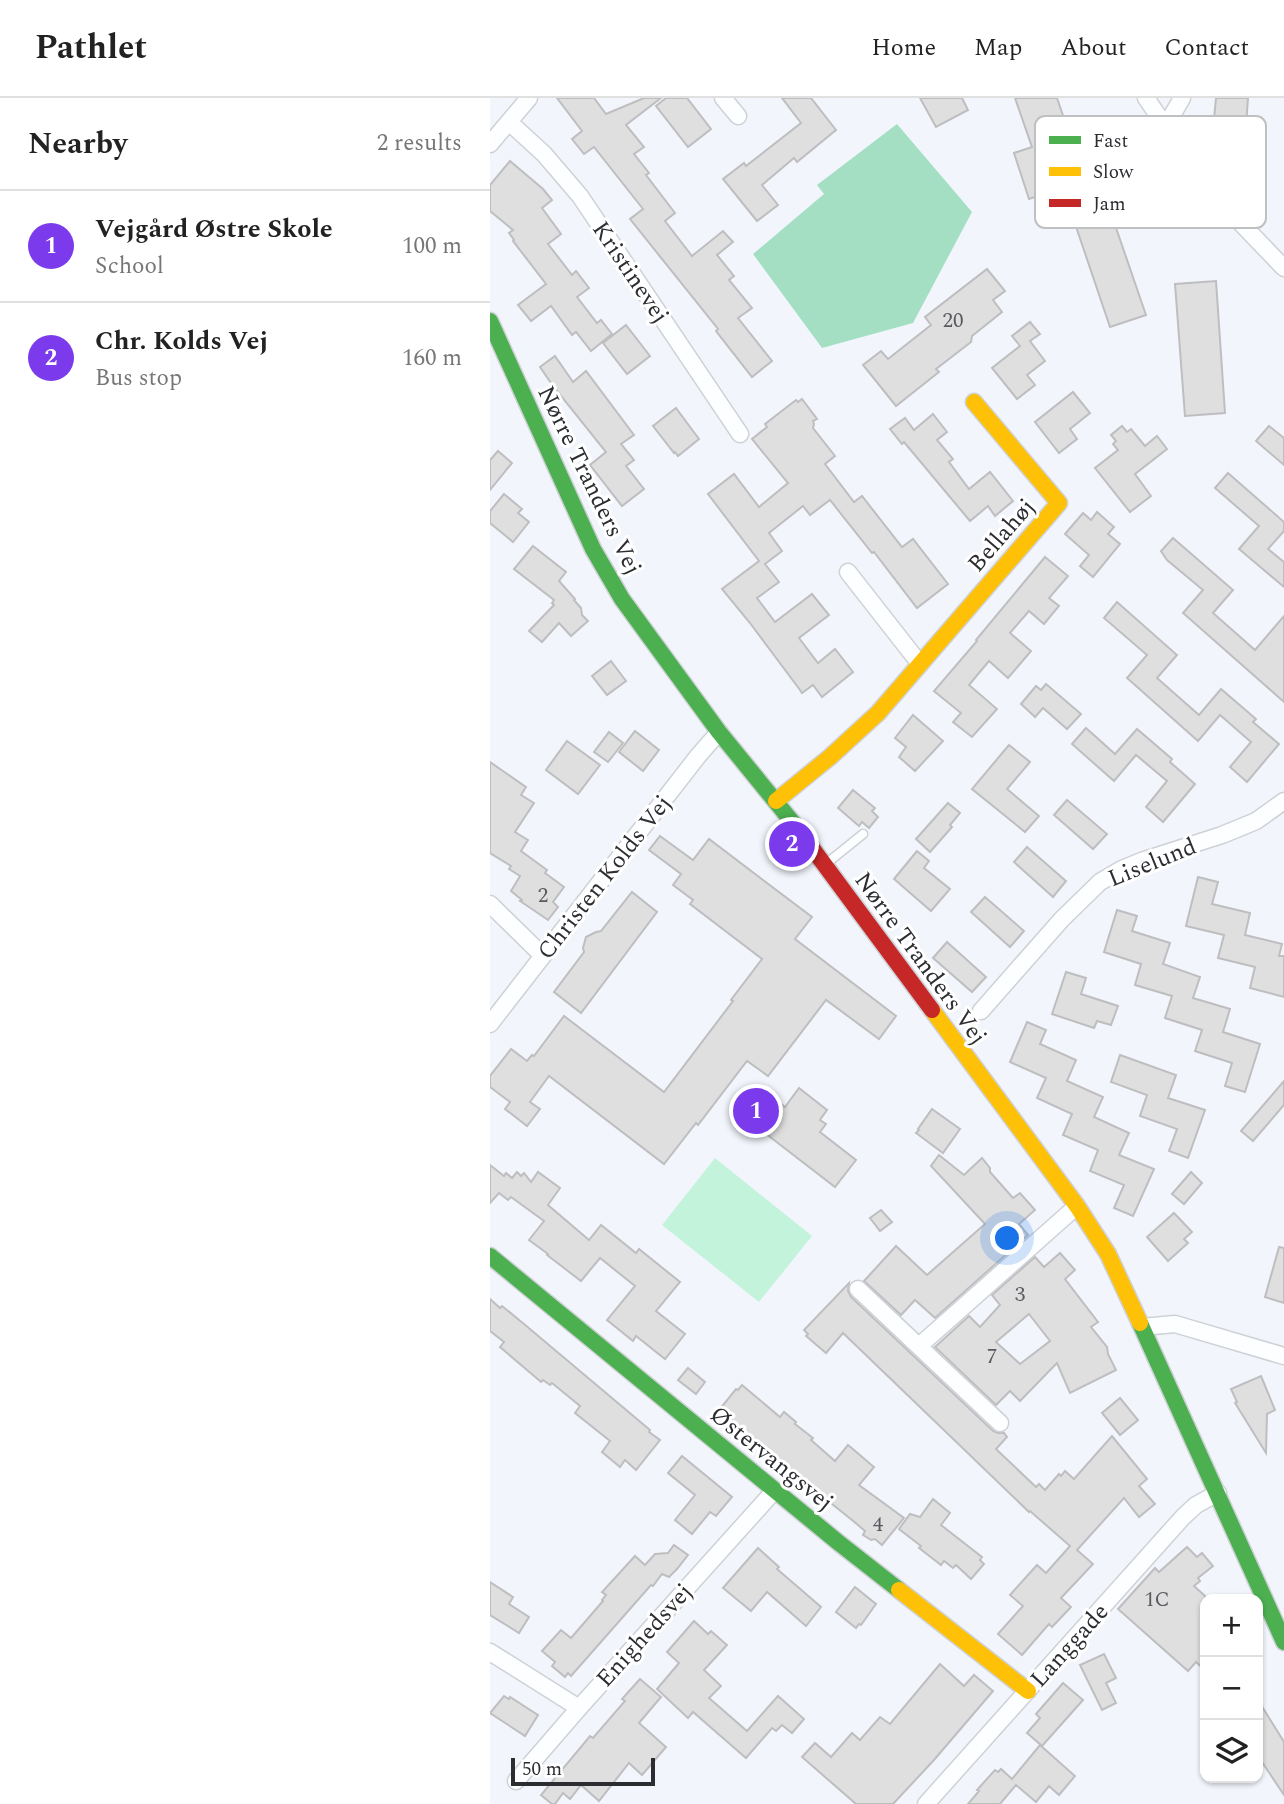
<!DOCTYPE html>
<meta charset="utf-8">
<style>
:root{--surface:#fff;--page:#f2f2f2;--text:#222;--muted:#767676;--line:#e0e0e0;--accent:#7c3aed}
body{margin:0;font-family:Spectral,serif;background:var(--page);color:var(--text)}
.controls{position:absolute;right:21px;bottom:21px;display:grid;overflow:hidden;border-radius:14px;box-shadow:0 2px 5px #0004}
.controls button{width:63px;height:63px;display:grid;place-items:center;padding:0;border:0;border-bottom:2px solid var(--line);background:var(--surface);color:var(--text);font:35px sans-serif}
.scale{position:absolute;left:21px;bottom:18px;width:144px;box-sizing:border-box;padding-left:7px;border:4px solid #2b2d31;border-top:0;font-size:19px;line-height:24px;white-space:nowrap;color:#2b2d31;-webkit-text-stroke:5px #fff;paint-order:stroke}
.you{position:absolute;left:518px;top:1141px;width:24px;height:24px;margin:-18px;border:5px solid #fff;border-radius:50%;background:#1a73e8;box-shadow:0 0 0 10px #1a73e833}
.badge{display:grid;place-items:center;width:46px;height:46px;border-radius:50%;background:var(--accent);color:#fff;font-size:23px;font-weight:700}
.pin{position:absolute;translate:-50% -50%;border:4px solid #fff;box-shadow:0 2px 7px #0006}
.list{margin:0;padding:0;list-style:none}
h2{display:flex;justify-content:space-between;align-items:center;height:91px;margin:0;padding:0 28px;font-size:30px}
h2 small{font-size:23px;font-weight:400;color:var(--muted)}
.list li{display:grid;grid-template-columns:46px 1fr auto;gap:21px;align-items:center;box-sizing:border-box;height:112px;padding:0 28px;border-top:2px solid var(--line)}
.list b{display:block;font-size:26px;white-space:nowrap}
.list p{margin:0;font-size:23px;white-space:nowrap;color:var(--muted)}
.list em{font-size:23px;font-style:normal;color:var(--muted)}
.icon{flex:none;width:38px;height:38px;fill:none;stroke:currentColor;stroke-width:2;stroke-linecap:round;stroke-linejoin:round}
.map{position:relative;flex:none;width:794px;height:1706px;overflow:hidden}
header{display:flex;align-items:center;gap:42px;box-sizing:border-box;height:98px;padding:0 35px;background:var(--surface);border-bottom:2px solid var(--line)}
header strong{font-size:33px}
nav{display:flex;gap:38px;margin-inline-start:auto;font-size:24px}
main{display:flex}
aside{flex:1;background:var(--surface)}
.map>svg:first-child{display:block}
.green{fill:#c4f3db}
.forest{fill:#a4dfc3}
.building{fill:#dfdfe0;stroke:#bebec0;stroke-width:2;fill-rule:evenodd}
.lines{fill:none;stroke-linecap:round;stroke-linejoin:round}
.lane-casing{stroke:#ced1d5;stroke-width:11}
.street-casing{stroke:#ced1d5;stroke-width:19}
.fast-casing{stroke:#ced1d5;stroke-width:19}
.slow-casing{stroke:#ced1d5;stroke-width:19}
.jam-casing{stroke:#ced1d5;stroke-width:19}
.lane{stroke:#fdfeff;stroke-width:8}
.street{stroke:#fdfeff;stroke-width:16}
.fast{stroke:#4caf50;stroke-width:16}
.slow{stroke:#ffc107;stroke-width:16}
.jam{stroke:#c62828;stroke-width:16}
.labels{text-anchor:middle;stroke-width:6;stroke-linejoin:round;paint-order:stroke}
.number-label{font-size:21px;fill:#595a5e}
.street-label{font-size:24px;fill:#2b2d31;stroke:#fff}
.key{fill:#fff;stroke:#bfc0c1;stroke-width:2}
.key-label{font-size:19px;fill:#2b2d31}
</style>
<header>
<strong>Pathlet</strong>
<nav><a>Home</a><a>Map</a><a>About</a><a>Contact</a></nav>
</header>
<main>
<aside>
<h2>Nearby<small>2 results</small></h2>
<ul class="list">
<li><span class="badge">1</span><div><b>Vejgård Østre Skole</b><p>School</p></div><em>100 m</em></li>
<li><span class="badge">2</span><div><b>Chr. Kolds Vej</b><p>Bus stop</p></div><em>160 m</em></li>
</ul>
</aside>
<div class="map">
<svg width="794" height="1706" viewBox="0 0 794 1706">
<rect width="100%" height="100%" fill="#f2f6fc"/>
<polygon class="green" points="225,1060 322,1138 269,1204 172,1127"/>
<polygon class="forest" points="407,26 482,114 423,225 332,250 263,156 334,96 327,87"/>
<g class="building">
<polygon points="67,0 104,0 116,16 154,0 171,0 136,27 154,49 144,56 159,75 156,77 185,115 175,123 202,158 233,133 243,144 227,157 244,178 239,182 262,210 248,220 282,263 262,279 226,233 228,231 140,121 153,111 104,49 94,56 82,41 92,33"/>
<polygon points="176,0 197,0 221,31 198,49 166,8"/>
<polygon points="292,0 321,0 346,32 307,64 304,60 272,87 288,107 267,123 233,81 254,65 256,68 311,25"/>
<polygon points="430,0 472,0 478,12 446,29"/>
<polygon points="525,0 567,0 600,96 613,92 656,217 620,229 578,105 562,110 557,95 539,101 524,55 542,49"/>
<polygon points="726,0 758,0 756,28 748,28 746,44 722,42"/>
<polygon points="20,63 53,91 62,102 52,110 71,136 58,146 82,177 86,173 99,190 87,199 107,225 111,222 122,236 101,253 86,234 82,237 61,208 41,223 28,207 56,186 23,143 24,142 19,135 23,132 0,113 0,87"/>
<polygon points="497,171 515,193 503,202 512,214 482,238 481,244 446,271 449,274 406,308 373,267 391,253 398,261 441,227 435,219"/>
<polygon points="726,183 735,315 695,318 685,186"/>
<polygon points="540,224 550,236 540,243 555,263 537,277 545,287 527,301 502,270 530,248 522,238"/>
<polygon points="136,227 160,258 137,276 113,245"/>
<polygon points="65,258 83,284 96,273 144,337 131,346 144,362 136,368 154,391 132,408 100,367 116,354 63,288 50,269"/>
<polygon points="583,294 600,315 580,331 587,341 569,355 545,324"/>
<polygon points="312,301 327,321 323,323 324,326 323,330 345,358 335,366 364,404 372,398 412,449 423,441 458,486 427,510 384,454 382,455 340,402 320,417 313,408 279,435 292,453 275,466 289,484 267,500 285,524 322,496 339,517 309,540 328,565 345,551 363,574 332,599 323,587 312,595 310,592 260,525 232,491 269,463 218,396 244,376 269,409 298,385 262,341 277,329 275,326 306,302 308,304"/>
<polygon points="186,310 209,341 188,358 185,354 184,355 163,328"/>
<polygon points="443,316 457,334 447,342 463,361 459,364 479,391 500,374 523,403 505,418 498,408 480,423 414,344 412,346 400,331 415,320 424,332"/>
<polygon points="632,328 637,334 641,331 655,348 667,338 677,351 645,376 661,398 640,414 605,370 628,352 623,346 626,343 621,337"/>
<polygon points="779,328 794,340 794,367 766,343"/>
<polygon points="8,353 22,365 0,392 0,362"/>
<polygon points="738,375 794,424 794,433 778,451 794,464 794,489 749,451 769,428 725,390"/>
<polygon points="14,396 32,411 28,415 39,424 23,444 0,425 0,413"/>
<polygon points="607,414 624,429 618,436 630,446 603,479 590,468 599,457 575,436 593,415 601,422"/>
<polygon points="683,440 743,492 723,515 765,552 794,518 794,604 693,515 713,492 677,462 671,453"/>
<polygon points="43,448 76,474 69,483 85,501 84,502 91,510 92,517 98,523 81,538 69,525 52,544 39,533 64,507 62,505 64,502 24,471"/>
<polygon points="555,459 578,478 559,500 569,508 554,526 539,513 520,535 541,553 518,580 499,563 479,587 507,611 482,639 463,624 471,615 444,593 487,543 486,542"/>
<polygon points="627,504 687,557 667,580 709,617 731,591 766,621 763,624 789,646 757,684 740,669 761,644 730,617 708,643 637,580 657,557 614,520"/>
<polygon points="121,563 136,583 117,597 102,578"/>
<polygon points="556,586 591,616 577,631 553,610 545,619 531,606 546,588 551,592"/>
<polygon points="423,617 453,643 425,673 409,659 416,649 405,640"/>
<polygon points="596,630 625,656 647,631 682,661 680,664 705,686 673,724 656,709 677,683 646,657 624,683 582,646"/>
<polygon points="145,633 169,652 153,673 129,654"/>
<polygon points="119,634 133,645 118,664 104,654"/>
<polygon points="77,643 110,667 88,696 56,672"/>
<polygon points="519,647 540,664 517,691 549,718 535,734 482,691"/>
<polygon points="0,664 36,689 31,697 44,705 25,734 38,742 31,753 57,772 55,775 74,789 63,804 68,809 58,822 30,803 32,802 21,793 30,778 19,771 21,768 0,755"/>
<polygon points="363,692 385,710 382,713 388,719 379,730 372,724 369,728 348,710"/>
<polygon points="577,702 617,736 603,751 564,717"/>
<polygon points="458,705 470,715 460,727 462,729 440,754 426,741"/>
<polygon points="170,738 203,762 219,741 322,819 305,841 406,918 389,941 336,902 278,978 257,963 208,1027 206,1025 174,1066 59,978 40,1004 50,1011 37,1028 15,1011 20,1004 0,989 0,978 21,951 37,963 42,957 44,958 74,918 174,994 243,903 241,902 272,861 200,806 203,802 183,787 191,776 159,752"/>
<polygon points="537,749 576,783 563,799 524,764"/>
<polygon points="427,753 439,763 434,770 460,791 441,813 404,781"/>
<polygon points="708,779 728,784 722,806 760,815 755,837 792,846 789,858 794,858 794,899 760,890 765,869 728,860 734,837 696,828"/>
<polygon points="142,794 167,814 91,915 64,894 94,854 93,850 96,839 106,834 111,833"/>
<polygon points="495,799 534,833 520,849 481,814"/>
<polygon points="627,812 647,818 642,833 680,845 673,866 710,879 703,900 740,911 733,934 770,946 755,994 735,988 742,965 705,953 712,932 675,920 682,898 645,887 651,866 614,854"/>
<polygon points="457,844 496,879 482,894 443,860"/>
<polygon points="576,874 596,880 591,896 628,908 621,927 607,923 604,930 562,916"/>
<polygon points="537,924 556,932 550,946 586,962 577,983 613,999 604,1019 639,1035 629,1057 664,1071 643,1118 624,1110 634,1087 600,1073 608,1052 573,1037 582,1016 547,1000 556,980 520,964"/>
<polygon points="630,957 686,977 678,1000 715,1012 698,1060 679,1053 687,1031 650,1018 657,997 621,984"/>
<polygon points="794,983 794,1007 763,1043 751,1033"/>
<polygon points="309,990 337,1012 330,1022 336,1026 330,1034 366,1062 345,1089 254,1019 275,993 295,1009"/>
<polygon points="442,1011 470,1031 453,1055 426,1035 429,1032 428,1031"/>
<polygon points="449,1057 474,1077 492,1060 500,1070 500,1074 523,1100 530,1095 545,1112 529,1126 538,1137 445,1220 425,1202 411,1217 374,1183 406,1148 437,1177 495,1126 441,1068"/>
<polygon points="0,1067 14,1078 16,1075 22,1080 27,1074 31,1078 34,1075 41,1084 48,1074 70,1090 58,1107 99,1142 111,1127 146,1155 149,1151 190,1184 166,1213 195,1236 175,1261 146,1238 143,1243 117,1222 145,1188 110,1160 91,1183 57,1157 58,1156 39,1142 54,1123 21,1099 18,1102 9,1095 0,1105"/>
<polygon points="701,1074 712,1085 694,1106 682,1096"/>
<polygon points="391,1112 402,1124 390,1133 380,1120"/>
<polygon points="684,1115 702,1134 694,1141 698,1145 678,1163 657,1139"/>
<polygon points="789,1149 794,1150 794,1205 775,1199"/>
<path d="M 570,1155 L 585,1172 L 575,1181 L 608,1224 L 601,1229 L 617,1249 L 618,1256 L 626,1272 L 580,1295 L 567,1265 L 530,1303 L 520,1293 L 506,1307 L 445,1249 L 479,1218 L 490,1229 L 510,1207 L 502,1197 L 545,1159 L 554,1169 ZM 539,1216 L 560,1243 L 530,1266 L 506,1244 Z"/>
<polygon points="359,1185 358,1193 361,1199 503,1333 508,1335 514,1335 517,1339 506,1351 546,1389 549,1386 555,1392 569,1376 571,1378 575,1373 584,1381 622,1338 657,1381 649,1388 665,1406 649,1419 634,1400 587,1452 603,1466 571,1500 581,1509 562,1529 559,1526 532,1557 508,1536 533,1508 520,1497 547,1467 556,1475 580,1448 540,1413 539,1414 353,1235 336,1255 316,1238 318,1236 314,1232"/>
<polygon points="0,1201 10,1210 12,1208 34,1226 160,1332 159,1334 170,1342 146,1372 135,1362 130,1369 112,1354 120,1343 85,1315 90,1308 62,1285 60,1287 53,1282 51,1284 10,1249 14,1244 0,1233"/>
<polygon points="198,1270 215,1284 206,1296 188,1282"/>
<polygon points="771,1278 785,1312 777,1316 776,1355 745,1305 747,1304 741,1291"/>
<polygon points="252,1287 290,1319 294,1314 306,1324 305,1326 323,1340 321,1342 345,1363 358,1347 384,1369 369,1387 414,1420 392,1447 385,1441 381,1442 373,1437 375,1433 362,1422 267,1346 237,1320 238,1319 229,1312 246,1291 248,1292"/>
<polygon points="630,1300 648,1322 630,1337 612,1315"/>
<polygon points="192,1358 242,1399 226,1418 220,1414 202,1436 185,1422 205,1397 178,1375"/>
<polygon points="443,1401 460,1415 451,1427 492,1459 490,1462 494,1466 481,1481 466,1467 463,1470 454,1463 451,1467 429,1450 431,1448 409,1431 420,1416 430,1419"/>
<polygon points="184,1447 198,1457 187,1471 179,1479 172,1476 163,1488 161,1487 81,1578 78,1575 75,1579 62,1568 65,1564 52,1553 71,1532 81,1540 113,1503 112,1502 116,1497 112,1494 145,1458 155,1467 165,1456 178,1455"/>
<polygon points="697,1449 707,1459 712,1455 723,1468 708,1480 710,1483 704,1488 715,1498 715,1572 706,1564 698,1573 628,1511 665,1470 669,1474"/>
<polygon points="268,1450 289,1469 287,1471 331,1509 316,1528 277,1494 261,1513 233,1490"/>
<polygon points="0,1484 23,1499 19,1506 39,1519 29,1535 0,1517"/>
<polygon points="365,1489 386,1506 371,1527 369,1526 366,1530 346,1514"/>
<polygon points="204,1523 218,1536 221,1533 237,1547 214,1572 231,1588 219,1600 257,1633 288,1598 314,1621 302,1635 292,1627 286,1633 282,1630 256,1660 203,1614 198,1620 167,1591 189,1565 177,1554"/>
<polygon points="614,1556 626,1580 616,1585 626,1605 612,1612 590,1567"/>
<polygon points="450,1566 474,1588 484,1577 503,1593 444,1662 403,1706 366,1706 312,1659 325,1645 341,1659 362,1635 370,1642 390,1619 400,1626"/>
<polygon points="150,1581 171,1599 149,1625 176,1649 152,1677 139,1665 109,1703 91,1687 80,1701 73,1695 65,1706 62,1706 51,1697 100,1638 103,1640 135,1603 132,1601"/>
<polygon points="573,1585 593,1602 552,1648 537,1635 550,1620 546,1616"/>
<polygon points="14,1598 19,1601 20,1599 48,1617 35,1638 0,1615"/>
<polygon points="768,1602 794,1644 794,1697 768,1658"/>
<polygon points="550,1647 585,1678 569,1697 559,1688 546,1704 526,1687 510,1706 478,1706 489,1693 487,1692 505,1672 508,1674 511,1671 522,1681"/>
</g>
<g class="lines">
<g class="lane-casing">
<polyline id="lane" points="337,765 373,736"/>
</g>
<g class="street-casing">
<g id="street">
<polyline points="233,0 248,18"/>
<polyline points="656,0 695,57 744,118 794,170"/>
<polyline points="19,24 54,56 90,98 250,336"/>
<polyline points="676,28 692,0"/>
<polyline points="0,46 39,0"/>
<polyline points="358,474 430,566"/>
<polyline points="0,806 52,857"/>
<polyline points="491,913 572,821 610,784 632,771 654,762 732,737 766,723 794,703"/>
<polyline points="0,926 208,658 229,634"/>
<polyline points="368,1191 510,1325"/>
<polyline points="652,1229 685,1226 794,1258"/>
<polyline points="429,1248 587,1108"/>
<polyline points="0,1554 89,1610"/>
<polyline points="26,1683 89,1610 285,1392"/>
<polyline points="436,1706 693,1419 706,1407 728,1395"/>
</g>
</g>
<g class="fast-casing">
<g id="fast">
<polyline points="0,223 103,451 132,501 229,634 308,731"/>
<polyline points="0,1158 349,1445 409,1492"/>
<polyline points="650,1225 794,1544"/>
</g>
</g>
<g class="slow-casing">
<g id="slow">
<polyline points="286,703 340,659 388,615 569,405 484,304"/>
<polyline points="442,912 587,1108 618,1156 650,1225"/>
<polyline points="409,1492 538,1593"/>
</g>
</g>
<g class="jam-casing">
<polyline id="jam" points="308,731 442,912"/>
</g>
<use href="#lane" class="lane"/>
<use href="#street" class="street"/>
<use href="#fast" class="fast"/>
<use href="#slow" class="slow"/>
<use href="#jam" class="jam"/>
</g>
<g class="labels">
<g class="number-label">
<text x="463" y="229">20</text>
<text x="53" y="804">2</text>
<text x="530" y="1203">3</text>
<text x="502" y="1265">7</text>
<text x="388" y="1433">4</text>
<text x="667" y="1508">1C</text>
</g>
<g class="street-label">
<text transform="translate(141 174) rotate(56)" y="8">Kristinevej</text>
<text transform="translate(100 382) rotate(64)" y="8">Nørre Tranders Vej</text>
<text transform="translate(511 437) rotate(-49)" y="8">Bellahøj</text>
<text transform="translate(662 764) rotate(-22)" y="8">Liselund</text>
<text transform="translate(114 779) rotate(-52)" y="8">Christen Kolds Vej</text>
<text transform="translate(431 860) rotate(54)" y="8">Nørre Tranders Vej</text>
<text transform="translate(282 1360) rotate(39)" y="8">Østervangsvej</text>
<text transform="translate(154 1537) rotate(-48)" y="8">Enighedsvej</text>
<text transform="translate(579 1547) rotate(-48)" y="8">Langgade</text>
</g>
</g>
<rect x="545" y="18" width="231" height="112" rx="10" class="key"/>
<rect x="559" y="38" width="32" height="8" fill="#4caf50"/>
<rect x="559" y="69" width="32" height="9" fill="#ffc107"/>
<rect x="559" y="101" width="32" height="8" fill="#c62828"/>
<g class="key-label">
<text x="603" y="49">Fast</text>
<text x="603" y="80">Slow</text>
<text x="603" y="112">Jam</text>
</g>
</svg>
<div class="controls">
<button>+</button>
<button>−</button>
<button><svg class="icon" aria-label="layers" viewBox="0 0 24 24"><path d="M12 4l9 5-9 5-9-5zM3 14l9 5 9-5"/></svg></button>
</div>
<div class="scale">50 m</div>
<div class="you"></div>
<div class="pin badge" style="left:266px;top:1013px">1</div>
<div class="pin badge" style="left:302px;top:746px">2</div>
</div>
</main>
